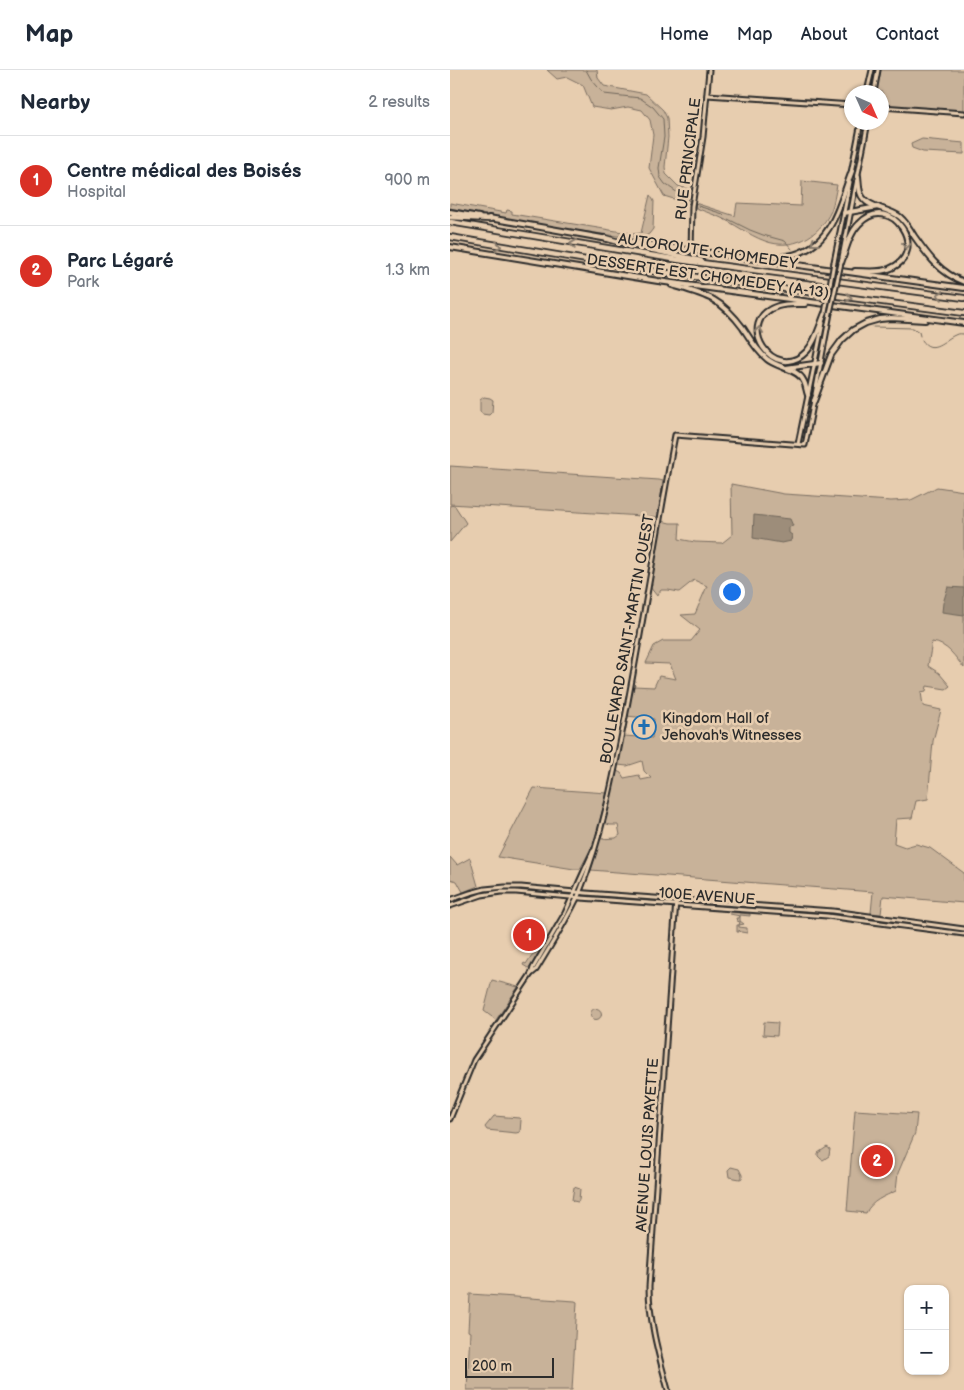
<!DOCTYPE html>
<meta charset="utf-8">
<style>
:root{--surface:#fff;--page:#f2f2f3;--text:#1f2937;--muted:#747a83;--line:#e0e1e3;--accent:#d93025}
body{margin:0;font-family:"Balsamiq Sans",sans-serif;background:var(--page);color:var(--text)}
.controls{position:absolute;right:15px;bottom:15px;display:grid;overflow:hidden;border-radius:10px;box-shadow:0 1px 4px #0004}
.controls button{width:45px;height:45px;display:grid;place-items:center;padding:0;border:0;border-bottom:1px solid var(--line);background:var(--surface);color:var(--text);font:25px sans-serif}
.compass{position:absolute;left:394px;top:15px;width:45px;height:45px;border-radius:50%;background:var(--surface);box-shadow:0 1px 4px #0004;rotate:135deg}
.scale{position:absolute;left:15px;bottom:12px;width:89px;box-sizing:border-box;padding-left:5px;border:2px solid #2b2b2b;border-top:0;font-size:14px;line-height:18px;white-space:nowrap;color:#2b2b2b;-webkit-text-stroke:4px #e7cdaf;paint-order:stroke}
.you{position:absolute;left:281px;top:521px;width:18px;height:18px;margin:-12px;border:4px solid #fff;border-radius:50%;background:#1a73e8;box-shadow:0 0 0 8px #1a73e833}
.badge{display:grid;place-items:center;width:32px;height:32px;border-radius:50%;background:var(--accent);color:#fff;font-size:16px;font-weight:700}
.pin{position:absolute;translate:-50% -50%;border:2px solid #fff;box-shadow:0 1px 5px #0006}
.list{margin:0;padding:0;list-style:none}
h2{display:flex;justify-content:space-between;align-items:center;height:65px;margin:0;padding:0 20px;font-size:21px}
h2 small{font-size:16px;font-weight:400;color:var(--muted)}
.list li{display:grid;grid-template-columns:32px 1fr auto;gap:15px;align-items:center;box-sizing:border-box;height:90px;padding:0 20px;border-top:1px solid var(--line)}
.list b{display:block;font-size:19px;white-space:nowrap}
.list p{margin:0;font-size:16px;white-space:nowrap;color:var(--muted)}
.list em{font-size:16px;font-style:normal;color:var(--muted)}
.map{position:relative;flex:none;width:514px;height:1320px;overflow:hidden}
header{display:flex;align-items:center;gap:30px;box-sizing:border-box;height:70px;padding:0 25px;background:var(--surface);border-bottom:1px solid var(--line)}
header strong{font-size:24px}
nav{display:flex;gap:28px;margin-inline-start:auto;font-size:18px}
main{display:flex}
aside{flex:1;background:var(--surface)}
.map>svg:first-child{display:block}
.green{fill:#c8b299;stroke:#7a6e62}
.water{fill:#9d8d7a;stroke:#6f665a}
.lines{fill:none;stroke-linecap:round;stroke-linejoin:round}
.stream{stroke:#6f665a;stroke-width:1}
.tertiary-casing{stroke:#2b2b2b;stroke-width:7}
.secondary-casing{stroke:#2b2b2b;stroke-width:7}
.primary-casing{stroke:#2b2b2b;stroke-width:8}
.motorway-casing{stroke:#2b2b2b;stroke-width:8}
.tertiary{stroke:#e7cdaf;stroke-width:3}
.secondary{stroke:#e7cdaf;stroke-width:3}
.primary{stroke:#e7cdaf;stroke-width:4}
.motorway{stroke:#e7cdaf;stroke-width:4.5}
.secondary-bridge-casing{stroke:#2b2b2b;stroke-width:7;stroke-linecap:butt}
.secondary-bridge{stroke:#e7cdaf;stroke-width:3}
.oneway{stroke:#897c6d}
.labels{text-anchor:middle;stroke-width:5;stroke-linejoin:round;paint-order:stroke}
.street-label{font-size:15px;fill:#2b2b2b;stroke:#e7cdaf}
.poi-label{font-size:15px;fill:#2b2b2b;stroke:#e7cdaf;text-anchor:start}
</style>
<header>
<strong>Map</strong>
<nav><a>Home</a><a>Map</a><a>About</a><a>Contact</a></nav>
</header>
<main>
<aside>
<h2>Nearby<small>2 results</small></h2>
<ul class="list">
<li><span class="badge">1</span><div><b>Centre médical des Boisés</b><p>Hospital</p></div><em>900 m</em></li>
<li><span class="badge">2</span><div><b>Parc Légaré</b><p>Park</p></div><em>1.3 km</em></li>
</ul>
</aside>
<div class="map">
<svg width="514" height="1320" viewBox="0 0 514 1320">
<rect width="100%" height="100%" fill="#e7cdaf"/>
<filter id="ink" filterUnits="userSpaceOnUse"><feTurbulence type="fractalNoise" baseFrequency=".02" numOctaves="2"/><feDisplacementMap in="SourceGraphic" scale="10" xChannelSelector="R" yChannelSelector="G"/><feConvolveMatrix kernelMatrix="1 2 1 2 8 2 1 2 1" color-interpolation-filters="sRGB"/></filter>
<g filter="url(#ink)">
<g class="green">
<polygon points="97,0 147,0 148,8 154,16 196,24 213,40 217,48 218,67 215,97 216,104 228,116 242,120 240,134 214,126 199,98 203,65 200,50 192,40 178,37 161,40 142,37 133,15 117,7 107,9"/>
<polygon points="431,0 514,0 514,41 432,35 432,22 426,22"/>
<polygon points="472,69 514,73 514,84 473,82 462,78 461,74"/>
<path d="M 352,111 L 387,115 C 385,124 384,133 381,141 C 369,167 342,181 315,171 C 298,165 284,153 267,146 C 260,143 253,141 246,138 L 245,133 L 285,146 L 287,133 L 351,136 Z"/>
<polygon points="200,125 204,131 203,159 199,164 194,167 167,166 88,155 0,138 0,133 56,143 57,140 62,141 62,144 185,164 191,163"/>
<polygon points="34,327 40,328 43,330 42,342 39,345 32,344 30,341 30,330"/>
<polygon points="0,396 209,410 213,411 208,447 0,434"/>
<path d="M 281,414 L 334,424 L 441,431 L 461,430 L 487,417 L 514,421 L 514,598 C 505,587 498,574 482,572 L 478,596 L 489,603 L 500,616 L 496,619 L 477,616 L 476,621 L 471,622 L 473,636 L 491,640 L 483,671 L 478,729 L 466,731 L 462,748 L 446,749 L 444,773 L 455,777 L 466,774 L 480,778 L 514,803 L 514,833 L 433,826 L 431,844 L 421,843 L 423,822 L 141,800 L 150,769 L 166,768 L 170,765 L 168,755 L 160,755 L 154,753 L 167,701 L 171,703 L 174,708 L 189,705 L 191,710 L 201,708 L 194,701 L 192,691 L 177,696 L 168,695 L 174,666 L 202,668 L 204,649 L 177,646 L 184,616 L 204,617 L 209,606 L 226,609 L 220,594 L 196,593 L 204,576 L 213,571 L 241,571 L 250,560 L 231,545 L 245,544 L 257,516 L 244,510 L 229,522 L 218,520 L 211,520 L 207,526 L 200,517 L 212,451 L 220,453 L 230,453 L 229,469 L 245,472 L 272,473 L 282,465 Z"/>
<polygon points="0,435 5,436 16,453 0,472"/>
<polygon points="84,718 157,723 144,773 130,799 124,799 48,787"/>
<polygon points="0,787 7,795 20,788 28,816 13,822 7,811 0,809"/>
<polygon points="173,827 219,831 219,833 161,828"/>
<polygon points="289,836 400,845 400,847 288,837"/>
<polygon points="280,842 300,844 300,846 290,845 290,851 294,854 289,855 289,857 297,858 297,863 291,862 289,860 289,862 287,862 287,855 289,855 290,852 287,851 286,848 289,848 290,846 280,844"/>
<polygon points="422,849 436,850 510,860 509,862"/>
<polygon points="89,875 93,876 81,897 78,898 73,895 74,893 76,894 82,885 86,883 85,881"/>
<polygon points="42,910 68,917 46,950 34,941"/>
<circle cx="146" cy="944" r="5.5"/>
<polygon points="314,952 328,953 327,966 313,965"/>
<path d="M 405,1040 L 467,1044 L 465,1063 L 448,1103 L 446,1121 C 435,1126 421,1131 416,1143 L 397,1141 Z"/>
<polygon points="44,1046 69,1048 71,1050 70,1062 66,1063 37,1060 35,1057"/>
<polygon points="377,1077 380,1079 379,1086 373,1090 371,1089 368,1086 368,1083"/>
<polygon points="281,1097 289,1099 292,1105 292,1108 290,1109 279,1107 278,1100"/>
<polygon points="124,1117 130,1119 129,1130 128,1132 123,1131 122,1130"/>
<polygon points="20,1224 125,1231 127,1232 122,1320 17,1320 20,1262 18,1261"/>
</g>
<g class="water">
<polygon points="304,445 340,449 343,456 339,457 339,463 342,465 341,471 332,473 303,468"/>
<polygon points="498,517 514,518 514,545 492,542 493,533"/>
</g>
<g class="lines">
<g class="stream">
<polyline points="136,0 141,9 154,24 190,28 203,37 213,49 214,67 209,98 210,107 215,114 241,132"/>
<polyline points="248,136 273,144 278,149 300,160 313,165 335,171 342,179"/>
<polyline points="423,257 463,258 469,262 470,266"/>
<path d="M 472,270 C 482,286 495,269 505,265 C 508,263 511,264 514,264"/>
</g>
<g class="tertiary-casing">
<g id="tertiary">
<polyline points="257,25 402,35"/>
<polyline points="432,37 514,43"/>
<polyline points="241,181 242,136 253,67 259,0"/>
<polyline points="0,830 20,823 35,819 55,817 71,817 136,823 383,841 514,859"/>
<polyline points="0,836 32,825 51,822 66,822 131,828 377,846 514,864"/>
<path d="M 218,1320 C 209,1286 199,1252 199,1217 L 226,830"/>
</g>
</g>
<g class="secondary-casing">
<g id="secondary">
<polyline points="417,22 422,0"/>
<polyline points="424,22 428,0"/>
<polyline points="401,103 411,52"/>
<polyline points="392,187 418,52"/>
<polyline points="384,192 400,112"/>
<polyline points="365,324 380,243"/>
<polyline points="348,374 373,253"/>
<polyline points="81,904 83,898 115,843 143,781"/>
<path d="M 0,1049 L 24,990 L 81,904 L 86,900 C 101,875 117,850 129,824 C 153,765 165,700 177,637 C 194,547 208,456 225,365 L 355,375 L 364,330"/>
</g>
</g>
<g class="primary-casing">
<g id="primary">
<path d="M 408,106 C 409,113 408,123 413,128 C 420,138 440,139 450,147 C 456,152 460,159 464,166 C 478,186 490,203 514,212"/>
<polyline points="0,142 29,147"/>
<polyline points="394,143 428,137"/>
<polyline points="39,148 158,169"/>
<polyline points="174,171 514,218"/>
<polyline points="0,177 208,211 514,253"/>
<path d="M 292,186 C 305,186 318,188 331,187 C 381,182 387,140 402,101"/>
<path d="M 391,193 C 396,180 399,164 409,154 C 441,120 482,183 439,199 C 429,203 416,201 405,201"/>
<path d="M 222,215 C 256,225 271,228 293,258 C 300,269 307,281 317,289 C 326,297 348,299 353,310 C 356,314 356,320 358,325"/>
<path d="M 355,234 C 346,234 337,233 328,236 C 282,250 324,316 357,281 C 366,271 370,255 375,243"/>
<polyline points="336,298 371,293"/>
<polyline points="364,331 381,285 392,270 403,260 416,253 430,249 441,248 475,250"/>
</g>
</g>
<g class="motorway-casing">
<g id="motorway">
<polyline points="0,147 40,149"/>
<polyline points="0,152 229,190 514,228"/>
<polyline points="0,167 202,201 514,243"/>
<path d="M 155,168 C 187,177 219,183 251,191"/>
</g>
</g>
<use href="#tertiary" class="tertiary"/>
<use href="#secondary" class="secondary"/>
<use href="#primary" class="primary"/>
<use href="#motorway" class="motorway"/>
<g class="secondary-bridge-casing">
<g id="secondary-bridge">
<polyline points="375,243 384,192"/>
<polyline points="380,243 391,193"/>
</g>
</g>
<use href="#secondary-bridge" class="secondary-bridge"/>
</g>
<defs><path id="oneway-chevron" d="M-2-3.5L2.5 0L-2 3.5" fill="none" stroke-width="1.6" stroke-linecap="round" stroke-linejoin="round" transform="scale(1.25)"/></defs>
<g class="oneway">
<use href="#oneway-chevron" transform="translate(364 173) rotate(143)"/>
<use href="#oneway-chevron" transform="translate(123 174) rotate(-171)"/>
<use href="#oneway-chevron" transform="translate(48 176) rotate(10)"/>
<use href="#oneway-chevron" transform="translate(456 176) rotate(98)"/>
<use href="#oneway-chevron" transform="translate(490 225) rotate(-172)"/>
<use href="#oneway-chevron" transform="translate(399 228) rotate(8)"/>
<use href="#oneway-chevron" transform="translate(309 260) rotate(-84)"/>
</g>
</g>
<defs>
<g id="church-ring" transform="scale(1.25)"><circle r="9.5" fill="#e7cdaf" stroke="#1f6fb2" stroke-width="1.5"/><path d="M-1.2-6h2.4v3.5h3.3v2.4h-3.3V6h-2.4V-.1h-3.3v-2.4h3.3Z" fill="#1f6fb2"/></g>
</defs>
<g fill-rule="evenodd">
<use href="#church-ring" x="194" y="657"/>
</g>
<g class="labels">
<g class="street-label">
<text transform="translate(238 89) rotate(-83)" y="5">RUE PRINCIPALE</text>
<text transform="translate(258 181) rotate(8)" y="5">AUTOROUTE CHOMEDEY</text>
<text transform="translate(258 206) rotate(8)" y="5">DESSERTE EST CHOMEDEY (A-13)</text>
<text transform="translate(177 569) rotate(-80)" y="5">BOULEVARD SAINT-MARTIN OUEST</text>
<text transform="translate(257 826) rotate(4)" y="5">100E AVENUE</text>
<text transform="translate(197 1075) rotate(-86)" y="5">AVENUE LOUIS PAYETTE</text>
</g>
<g class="poi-label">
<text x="212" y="653">Kingdom Hall of<tspan x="212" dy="17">Jehovah's Witnesses</tspan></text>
</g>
</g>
</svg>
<div class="controls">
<button>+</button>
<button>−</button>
</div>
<svg class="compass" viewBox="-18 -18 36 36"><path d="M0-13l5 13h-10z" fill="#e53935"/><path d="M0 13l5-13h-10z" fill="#747a83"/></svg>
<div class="scale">200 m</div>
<div class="you"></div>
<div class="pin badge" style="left:79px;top:865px">1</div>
<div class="pin badge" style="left:427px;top:1091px">2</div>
</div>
</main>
